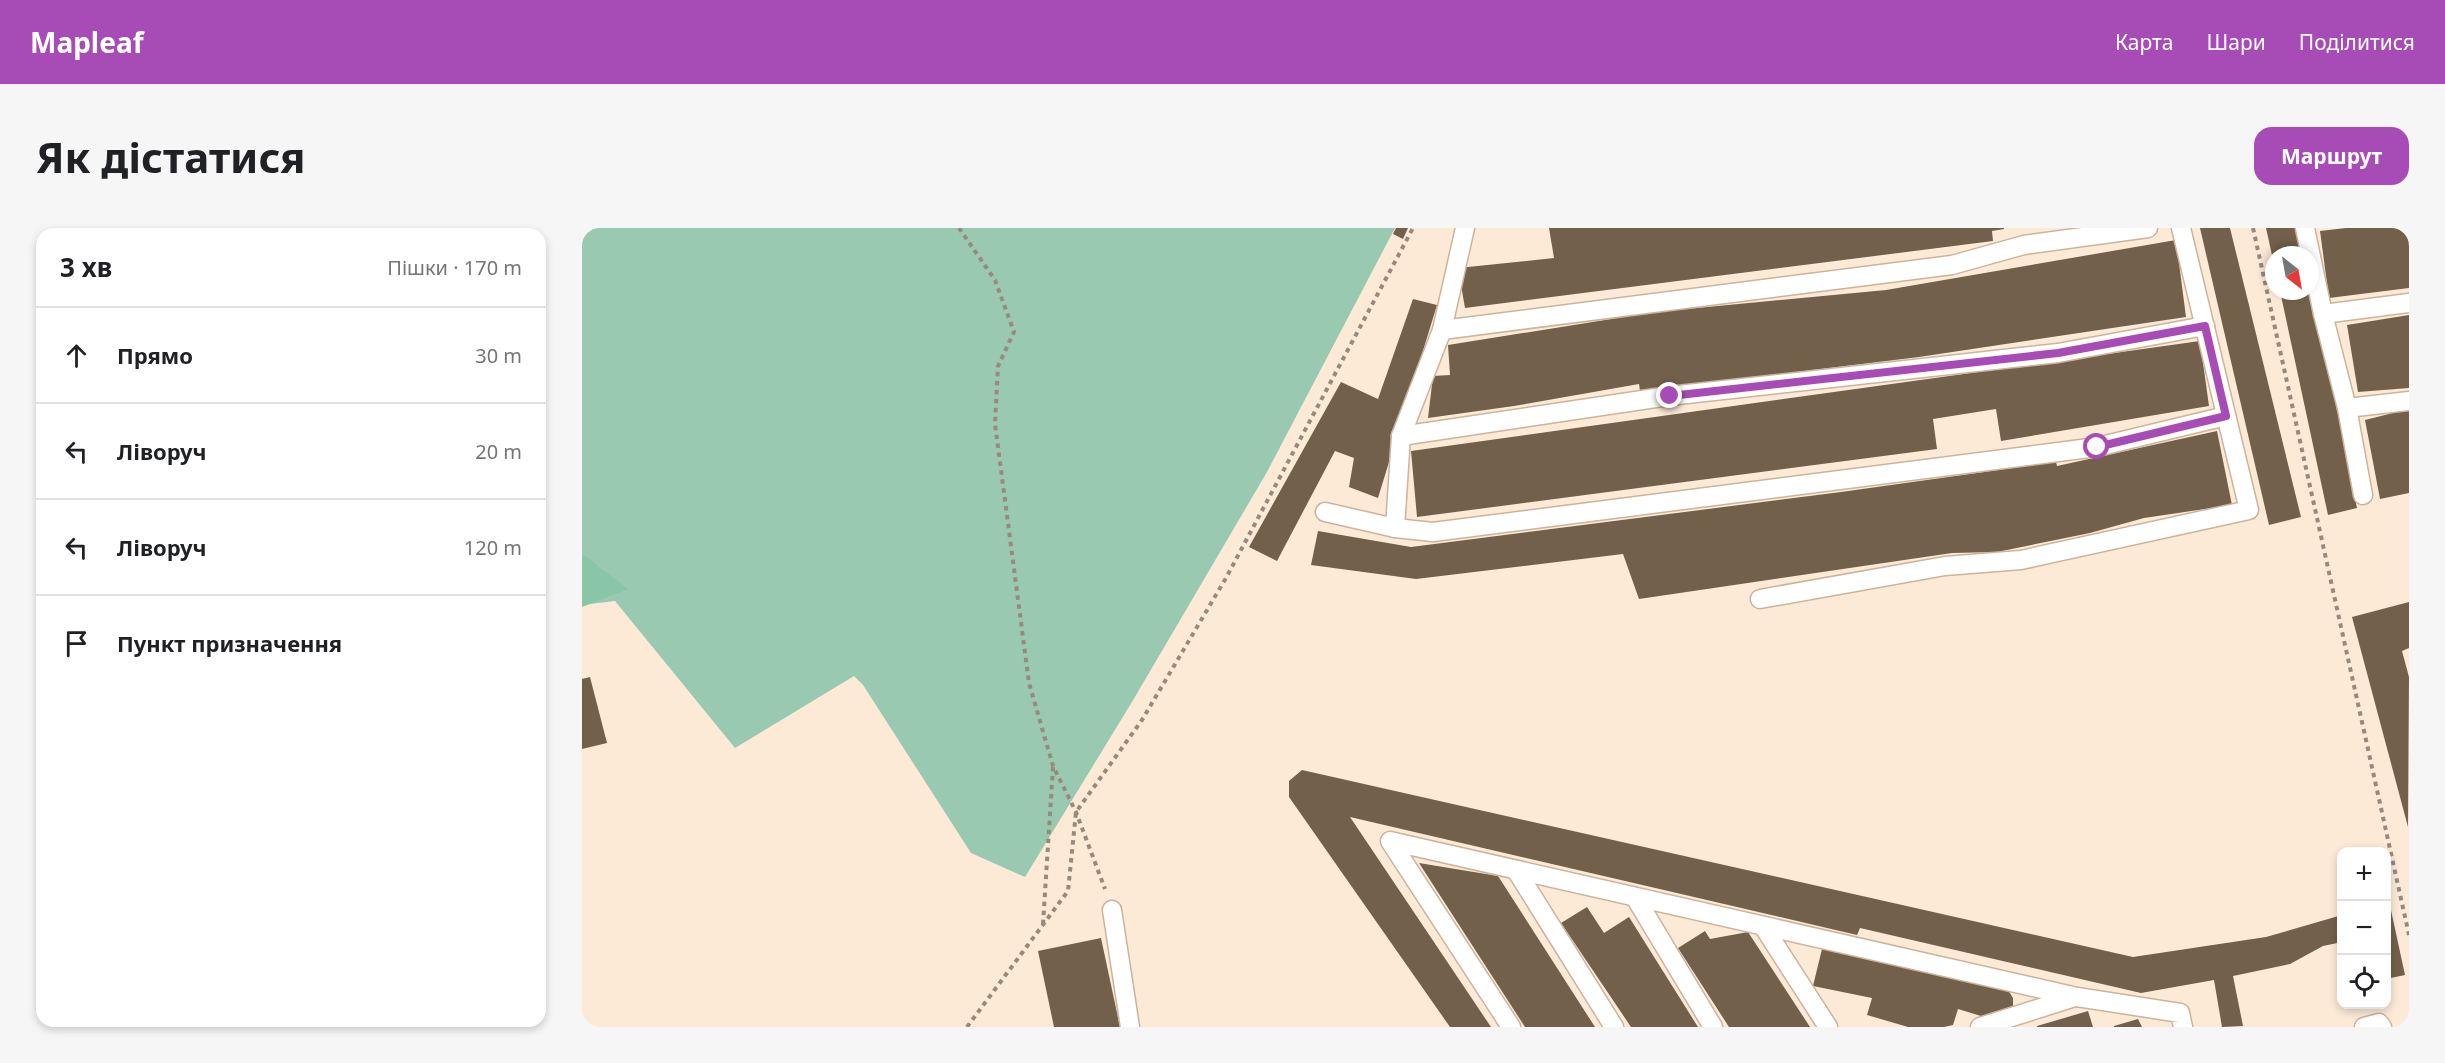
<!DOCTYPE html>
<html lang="uk">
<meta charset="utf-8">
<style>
:root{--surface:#fff;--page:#f6f6f6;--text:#202124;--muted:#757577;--line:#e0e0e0;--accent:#a74bb6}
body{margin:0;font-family:"Noto Sans",sans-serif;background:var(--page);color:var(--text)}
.controls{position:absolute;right:18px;bottom:18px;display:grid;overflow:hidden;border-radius:12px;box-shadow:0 3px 9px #0003}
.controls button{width:54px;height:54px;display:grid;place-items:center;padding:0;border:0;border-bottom:2px solid var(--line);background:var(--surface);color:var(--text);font:30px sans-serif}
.compass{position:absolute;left:1683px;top:18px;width:54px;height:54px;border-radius:50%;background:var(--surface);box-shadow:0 3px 9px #0003;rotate:149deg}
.stop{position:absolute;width:18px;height:18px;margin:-14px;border:4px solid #a74bb6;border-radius:50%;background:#fff}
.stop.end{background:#a74bb6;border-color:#fff;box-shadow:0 2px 6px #0008}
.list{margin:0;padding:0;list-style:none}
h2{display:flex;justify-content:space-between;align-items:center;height:78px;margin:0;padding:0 24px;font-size:26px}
h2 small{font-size:20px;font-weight:400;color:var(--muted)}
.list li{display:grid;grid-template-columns:39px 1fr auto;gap:18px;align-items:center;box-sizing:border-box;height:96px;padding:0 24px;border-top:2px solid var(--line)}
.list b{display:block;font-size:22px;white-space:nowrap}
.list em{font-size:20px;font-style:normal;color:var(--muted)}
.icon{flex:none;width:33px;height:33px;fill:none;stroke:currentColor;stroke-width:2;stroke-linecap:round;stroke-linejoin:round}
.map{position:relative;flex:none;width:1827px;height:799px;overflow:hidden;border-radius:18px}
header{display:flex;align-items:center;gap:36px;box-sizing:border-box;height:84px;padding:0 30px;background:var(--accent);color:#fff}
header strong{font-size:28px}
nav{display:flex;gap:33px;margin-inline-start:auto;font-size:21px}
.intro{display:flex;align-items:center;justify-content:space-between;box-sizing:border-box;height:144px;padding:0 36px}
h1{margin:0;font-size:42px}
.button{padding:15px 27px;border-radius:18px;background:var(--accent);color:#fff;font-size:21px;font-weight:700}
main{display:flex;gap:36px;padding:0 36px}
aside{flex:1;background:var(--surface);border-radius:18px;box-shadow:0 3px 9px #0003}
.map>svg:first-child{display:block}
.green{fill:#9ac9b1}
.forest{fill:#88c6a7}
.building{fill:#73604b}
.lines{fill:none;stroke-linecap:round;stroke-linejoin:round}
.lane-casing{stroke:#cab49d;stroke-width:21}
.path{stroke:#978a7c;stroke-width:4;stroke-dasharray:4.5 4.5;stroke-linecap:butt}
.lane{stroke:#fff;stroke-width:18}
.route{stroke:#a74bb6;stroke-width:8}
</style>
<header>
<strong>Mapleaf</strong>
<nav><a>Карта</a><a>Шари</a><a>Поділитися</a></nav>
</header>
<div class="intro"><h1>Як дістатися</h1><a class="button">Маршрут</a></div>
<main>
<aside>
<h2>3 хв<small>Пішки · 170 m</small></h2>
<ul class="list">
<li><svg class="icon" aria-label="ahead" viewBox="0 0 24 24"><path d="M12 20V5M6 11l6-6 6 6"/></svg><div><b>Прямо</b></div><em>30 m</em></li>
<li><svg class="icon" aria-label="left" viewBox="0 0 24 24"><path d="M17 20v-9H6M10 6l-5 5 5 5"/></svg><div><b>Ліворуч</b></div><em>20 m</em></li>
<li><svg class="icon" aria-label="left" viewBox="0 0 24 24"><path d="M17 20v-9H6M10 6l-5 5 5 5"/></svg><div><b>Ліворуч</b></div><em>120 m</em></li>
<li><svg class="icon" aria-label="arrive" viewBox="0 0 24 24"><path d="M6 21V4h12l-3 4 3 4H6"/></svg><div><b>Пункт призначення</b></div></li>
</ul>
</aside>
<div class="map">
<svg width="1827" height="799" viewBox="0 0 1827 799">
<rect width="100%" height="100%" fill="#fcead7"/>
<polygon class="green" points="0,0 813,0 685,244 550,474 443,649 389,625 281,457 272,448 153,520 33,373 0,377"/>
<polygon class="forest" points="0,327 3,328 46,361 0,379"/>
<g class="building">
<polygon points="814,0 826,0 821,11 811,6"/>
<polygon points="967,0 1422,0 1422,1 1410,3 1411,13 883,80 876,40 972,30"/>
<polygon points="1618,0 1648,0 1719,289 1687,297"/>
<polygon points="1684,0 1721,0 1727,27 1690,27"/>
<polygon points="1764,0 1827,0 1827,60 1747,70 1738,3"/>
<polygon points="1594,12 1604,89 1337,129 1058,163 1057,156 932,178 846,190 851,148 868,147 866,117 1073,84 1304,62"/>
<polygon points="1698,63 1728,63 1770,231 1765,232 1775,280 1746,287"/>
<polygon points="831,71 855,77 796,270 767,259 772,230 753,223 695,333 667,319 759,154 796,171"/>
<polygon points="1827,87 1827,160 1776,164 1765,97"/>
<polygon points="1618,113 1627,178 1419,213 1414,181 1351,191 1355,221 835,289 829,223"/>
<polygon points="1827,181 1827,265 1798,271 1783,192"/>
<polygon points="1635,203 1650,277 1562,290 1508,305 1415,324 1370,325 1057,371 1041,326 834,351 729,337 736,303 829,319 1259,264 1474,234 1475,238"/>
<polygon points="1827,374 1827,420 1820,423 1827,449 1826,599 1770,389"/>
<polygon points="8,449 25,515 0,521 0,451"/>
<polygon points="720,542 1551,729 1684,709 1760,687 1760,714 1741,718 1708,736 1651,748 1661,798 1640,799 1632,752 1559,765 1278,700 1275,707 768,589 909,799 868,799 707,569 707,553"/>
<polygon points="837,635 916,648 1013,799 943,799"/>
<polygon points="1807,673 1823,747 1804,751 1804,674"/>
<polygon points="1005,679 1022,705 1047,689 1116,799 1049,799 979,695"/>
<polygon points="1123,703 1128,711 1166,704 1228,799 1147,799 1096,720"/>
<polygon points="519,710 538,799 472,799 456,723"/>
<polygon points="1240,721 1426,762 1431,770 1431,778 1399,788 1376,781 1371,797 1362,799 1326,799 1285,787 1290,770 1231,758"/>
<polygon points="1506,783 1511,799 1455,799 1455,798"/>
<polygon points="1556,791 1560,799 1532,799 1532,798"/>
</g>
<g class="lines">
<g class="lane-casing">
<g id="lane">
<polyline points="1723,0 1741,86 1765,180 1781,267"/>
<polyline points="1741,86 1827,75"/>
<polyline points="860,102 1370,37 1442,17 1566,0"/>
<polyline points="1765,180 1827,173"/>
<polyline points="819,208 1087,168 1476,125 1623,98"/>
<polyline points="743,284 813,300 851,304 1515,219 1644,188"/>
<polyline points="813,300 819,208 860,102 883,0"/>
<polyline points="1178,371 1363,338 1439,332 1667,282 1599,0"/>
<polyline points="934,642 1032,799"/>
<polyline points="1053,669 1131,799"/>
<polyline points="530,682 548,799"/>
<polyline points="1181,698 1246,799"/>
<polyline points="929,799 808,613 1495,769 1598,785 1601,799"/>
<polyline points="1398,799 1493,769"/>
<polyline points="1782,799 1797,795 1800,799"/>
</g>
</g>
<g class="path">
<polyline points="377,0 413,52 432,104 416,138 413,196 447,455 471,538 494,584 523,661"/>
<polyline points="1671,0 1827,707"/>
<polyline points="461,696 471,539"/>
<polyline points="385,799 486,663 494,584 560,492 644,350 831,0"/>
</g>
<use href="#lane" class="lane"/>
</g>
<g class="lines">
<polyline class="route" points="1088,168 1476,125 1623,98 1644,188 1515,219"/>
</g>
</svg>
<div class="controls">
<button>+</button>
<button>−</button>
<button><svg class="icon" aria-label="locate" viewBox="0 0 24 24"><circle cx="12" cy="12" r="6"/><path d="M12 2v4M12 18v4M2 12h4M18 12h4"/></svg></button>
</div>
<svg class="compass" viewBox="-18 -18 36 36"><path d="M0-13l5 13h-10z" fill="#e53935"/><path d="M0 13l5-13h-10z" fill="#757577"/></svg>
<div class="stop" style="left:1515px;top:219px"></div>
<div class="stop end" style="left:1088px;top:168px"></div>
</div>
</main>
